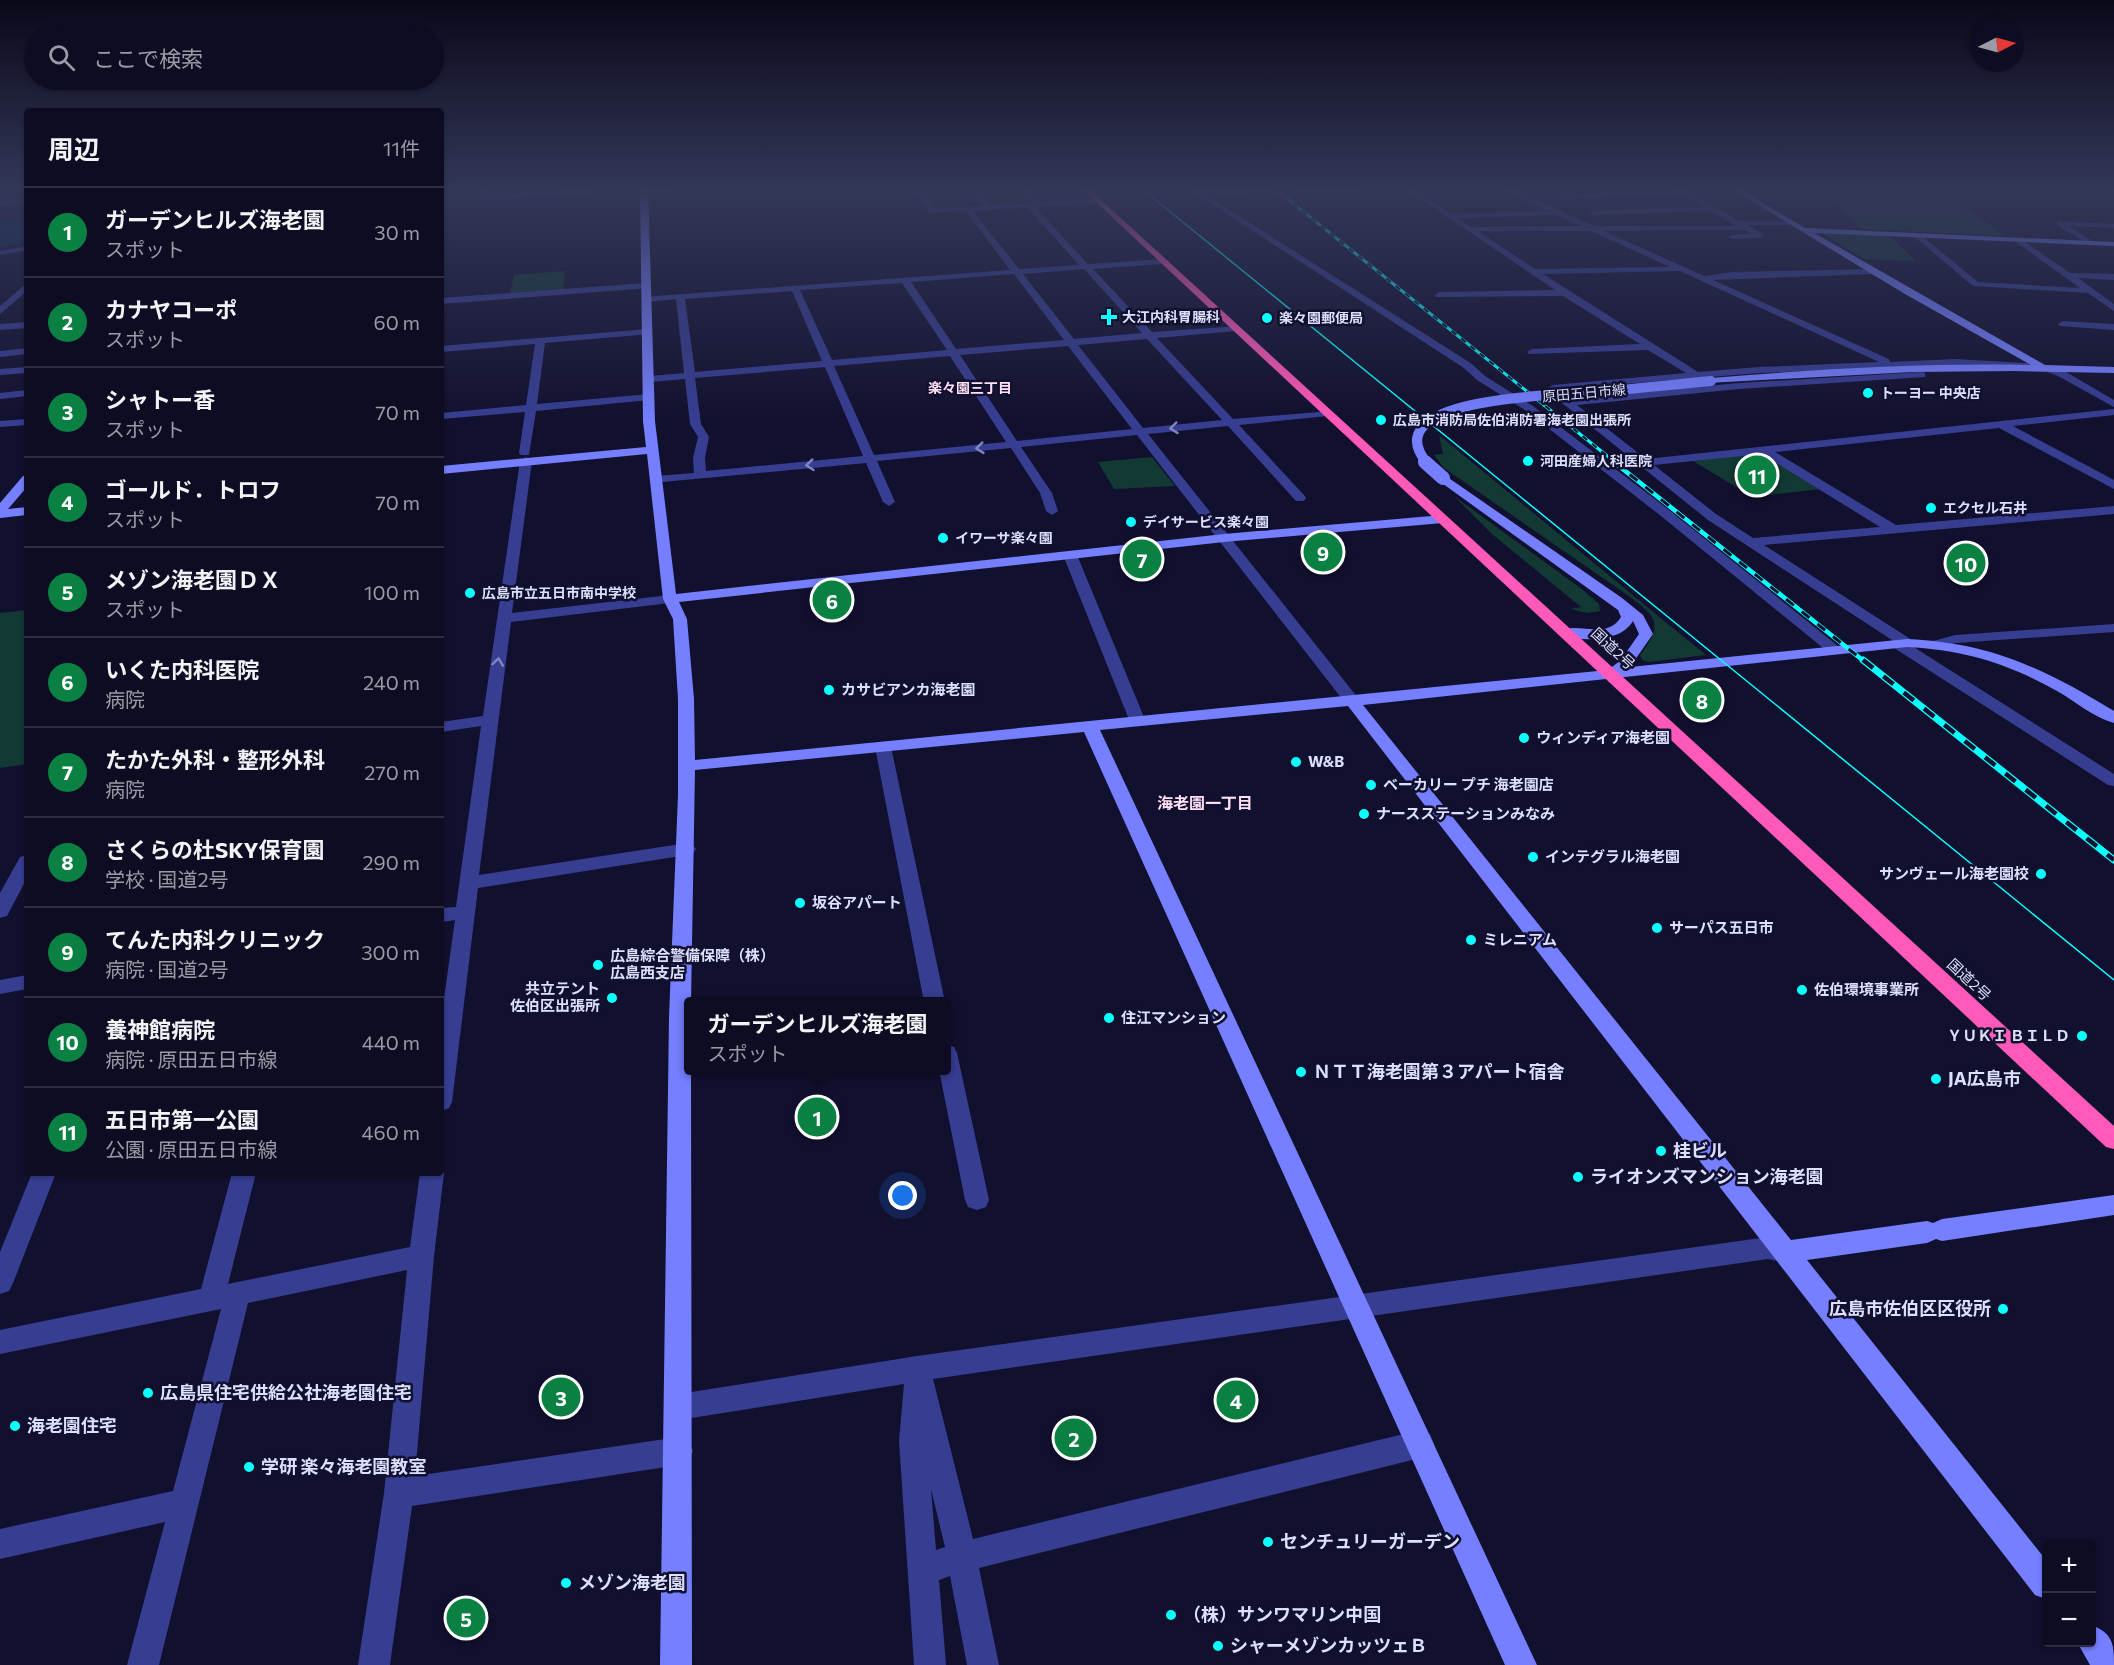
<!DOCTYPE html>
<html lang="ja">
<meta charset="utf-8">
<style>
:root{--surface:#0e0c23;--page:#1c1a30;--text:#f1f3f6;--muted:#9b9ba6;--line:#2e2c41;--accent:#0b8043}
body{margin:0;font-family:Commissioner,"Noto Sans JP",sans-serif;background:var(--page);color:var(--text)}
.controls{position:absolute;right:18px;bottom:18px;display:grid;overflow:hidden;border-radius:6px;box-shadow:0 2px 4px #0004}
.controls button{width:54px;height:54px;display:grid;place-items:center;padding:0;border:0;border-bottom:2px solid var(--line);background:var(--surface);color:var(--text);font:30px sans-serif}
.compass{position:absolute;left:1970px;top:18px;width:54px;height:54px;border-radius:50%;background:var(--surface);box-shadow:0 2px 4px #0004;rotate:84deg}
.you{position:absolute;left:903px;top:1196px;width:21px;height:21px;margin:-15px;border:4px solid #fff;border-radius:50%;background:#1a73e8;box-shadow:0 0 0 9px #1a73e833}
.badge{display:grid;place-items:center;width:39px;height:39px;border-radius:50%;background:var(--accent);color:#fff;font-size:20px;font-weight:700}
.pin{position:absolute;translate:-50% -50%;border:3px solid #fff;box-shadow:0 2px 6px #0006}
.popup{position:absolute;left:684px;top:997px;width:267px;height:78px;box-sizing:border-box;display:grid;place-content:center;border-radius:6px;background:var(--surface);filter:drop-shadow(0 2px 4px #0005);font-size:20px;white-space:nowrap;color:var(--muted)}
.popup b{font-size:22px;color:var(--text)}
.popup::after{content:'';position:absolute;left:50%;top:100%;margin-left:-12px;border:12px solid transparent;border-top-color:var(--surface)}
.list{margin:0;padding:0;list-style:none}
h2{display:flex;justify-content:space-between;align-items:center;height:78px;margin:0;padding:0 24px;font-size:26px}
h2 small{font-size:20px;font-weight:400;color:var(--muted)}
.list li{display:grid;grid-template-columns:39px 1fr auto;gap:18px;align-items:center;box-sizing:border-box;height:90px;padding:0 24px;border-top:2px solid var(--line)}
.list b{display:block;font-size:22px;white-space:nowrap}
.list p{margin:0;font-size:20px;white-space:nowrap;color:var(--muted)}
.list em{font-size:20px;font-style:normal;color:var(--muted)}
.icon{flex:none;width:33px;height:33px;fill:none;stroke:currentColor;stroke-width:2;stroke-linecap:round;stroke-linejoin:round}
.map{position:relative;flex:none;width:2114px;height:1665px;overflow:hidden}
.search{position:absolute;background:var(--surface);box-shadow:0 2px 4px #0004;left:24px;top:24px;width:420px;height:66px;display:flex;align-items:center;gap:15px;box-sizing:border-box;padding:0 21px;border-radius:33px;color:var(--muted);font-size:22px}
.panel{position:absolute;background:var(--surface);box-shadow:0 2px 4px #0004;left:24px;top:108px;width:420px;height:1068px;border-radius:6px}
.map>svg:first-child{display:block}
.green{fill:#123934}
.water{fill:#072951}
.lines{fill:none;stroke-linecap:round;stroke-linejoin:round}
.street{fill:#373d91;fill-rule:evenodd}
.secondary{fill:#757fff;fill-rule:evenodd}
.highway{fill:#ff59b9;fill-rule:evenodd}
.tram{stroke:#0affff;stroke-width:1.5}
.rail-far2-casing{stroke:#0affff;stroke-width:3}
.rail-far1-casing{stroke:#0affff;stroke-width:4.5}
.rail-casing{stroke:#0affff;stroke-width:7}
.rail-far2{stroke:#12102f;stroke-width:2;stroke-dasharray:6;stroke-linecap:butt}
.rail-far1{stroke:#12102f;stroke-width:3;stroke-dasharray:10;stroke-linecap:butt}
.rail{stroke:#12102f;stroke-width:4.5;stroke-dasharray:13;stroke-linecap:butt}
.secondary-bridge-far1{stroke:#757fff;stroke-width:10}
.secondary-bridge{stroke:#757fff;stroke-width:14}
.oneway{stroke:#8285c2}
.poi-dot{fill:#0affff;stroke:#12102f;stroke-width:2}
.labels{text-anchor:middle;stroke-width:5;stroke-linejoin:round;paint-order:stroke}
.far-poi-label{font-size:14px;font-weight:bold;fill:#dedeff;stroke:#12102f;text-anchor:start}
.far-neighbourhood-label{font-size:14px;font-weight:bold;fill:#ffe0f7;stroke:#12102f}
.far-street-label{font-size:14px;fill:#dedeff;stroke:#12102f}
.street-label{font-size:15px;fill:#dedeff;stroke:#12102f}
.poi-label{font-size:15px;font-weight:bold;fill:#dedeff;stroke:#12102f;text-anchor:start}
.neighbourhood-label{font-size:16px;font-weight:bold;fill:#ffe0f7;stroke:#12102f}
.near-poi-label{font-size:18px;font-weight:bold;fill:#dedeff;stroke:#12102f;text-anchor:start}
</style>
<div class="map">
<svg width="2114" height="1665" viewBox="0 0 2114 1665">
<rect width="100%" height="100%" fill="#12102f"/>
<g class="green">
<polygon points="1814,190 1871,190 1875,192 1946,195 2006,236 1861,229 1831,199"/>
<polygon points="1820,232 1890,236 1916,261 1864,259"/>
<polygon points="565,271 563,289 510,293 514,275"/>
<path d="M 1439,435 L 1674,629 L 1706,655 L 1649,662 L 1642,660 L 1640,655 C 1665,623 1656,616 1626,594 L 1444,468 L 1434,455 L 1443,454 Z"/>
<polygon points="1763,453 1820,489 1753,497 1693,461"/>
<polygon points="1152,457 1175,486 1114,489 1098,462"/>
<polygon points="1454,496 1583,590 1599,604 1600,611 1587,613 1571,609 1581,607 1492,534"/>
<polygon points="27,610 27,764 0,768 0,613"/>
</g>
<polygon class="water" points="27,218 27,242 0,247 0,222"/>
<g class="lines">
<g class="street">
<polygon points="482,188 490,188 487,196 596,188 591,193 483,200 479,198"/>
<polygon points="657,188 701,188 644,193 640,191"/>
<path d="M 914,188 L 921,188 L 934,209 L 983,206 L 970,188 L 977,188 L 991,205 L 1033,203 L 1020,188 L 1027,188 L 1040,202 L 1101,199 L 1098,203 L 1035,207 L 1088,264 L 1165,259 L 1165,263 L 1162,264 L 1093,269 L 1152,332 L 1239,326 L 1239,330 L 1236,331 L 1157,338 L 1233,419 L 1332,411 L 1333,413 L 1328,416 L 1239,425 L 1304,495 L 1306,498 L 1304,501 L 1296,501 L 1228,426 L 1148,434 L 1358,698 L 1360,701 L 1358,704 L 1346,704 L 1137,435 L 1021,447 L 1052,493 L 1058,511 L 1052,515 L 1046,511 L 1040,493 L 1011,448 L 877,461 L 895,502 L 889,506 L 883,502 L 866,463 L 652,483 L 650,480 L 656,476 L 694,473 L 693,458 L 698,437 L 690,424 L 685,379 L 650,382 L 645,379 L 650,376 L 684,373 L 676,299 L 646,302 L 642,299 L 643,297 L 1010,270 L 966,211 L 929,213 ZM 1027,207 L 1079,265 L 1019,269 L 973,211 ZM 1084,269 L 1142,333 L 1074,339 L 1023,274 ZM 1014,274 L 1064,340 L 956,349 L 911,282 ZM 902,283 L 947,350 L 832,360 L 800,290 ZM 792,291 L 822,361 L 695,372 L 685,299 ZM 1147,339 L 1222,420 L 1143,428 L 1078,345 ZM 1068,346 L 1132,429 L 1017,441 L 960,355 ZM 950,356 L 1006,442 L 874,455 L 834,366 ZM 825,367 L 863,456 L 706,471 L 705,458 L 709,437 L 701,424 L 695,378 Z"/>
<polygon points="1187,188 1199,191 1271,188 1268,192 1206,195 1472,364 1485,376 1533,406 1669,510 1838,646 1840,649 1838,652 1828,652 1661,516 1525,410 1477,380 1464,368"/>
<polygon points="1296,188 1380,188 1377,190 1297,192 1293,190"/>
<path d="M 1405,188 L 1413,188 L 1451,214 L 1547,211 L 1500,188 L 1509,188 L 1594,226 L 1736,226 L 1711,211 L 1593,215 L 1589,213 L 1593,211 L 1704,207 L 1683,195 L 1556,199 L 1552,197 L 1556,195 L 1676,191 L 1673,188 L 1681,188 L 1739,221 L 1796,221 L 1796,225 L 1747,225 L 1763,234 L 1764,236 L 1760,238 L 1732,239 L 1728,237 L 1732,235 L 1751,234 L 1744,230 L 1604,231 L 1704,276 L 1733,272 L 1876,269 L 1876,273 L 1873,274 L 1713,280 L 1889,359 L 1890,362 L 1955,359 L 2043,364 L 2066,372 L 2114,400 L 2114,407 L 2058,376 L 2042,370 L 1955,365 L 1759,373 L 1549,390 L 1548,388 L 1553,385 L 1686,373 L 1648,350 L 1529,354 L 1527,352 L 1532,349 L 1640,344 L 1563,296 L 1436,297 L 1435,295 L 1439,292 L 1555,290 ZM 1556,215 L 1581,226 L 1471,227 L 1458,218 ZM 1478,231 L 1591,231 L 1670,267 L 1535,269 ZM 1680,271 L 1879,362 L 1759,367 L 1698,372 L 1543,274 Z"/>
<polygon points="27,198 27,202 0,206 0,202"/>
<polygon points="2057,221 2114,224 2114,228 2069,226 2092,241 2093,243 2089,245 2057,225"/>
<polygon points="1918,233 1978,282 2080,288 2016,242 2016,238 2019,238 2070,273 2114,274 2114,280 2078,278 2114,304 2114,311 2088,293 1973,286 1915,237 1914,235"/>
<polygon points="27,246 27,250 0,255 0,251"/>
<polygon points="27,283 27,291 0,314 0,306"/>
<polygon points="646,283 649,284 649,288 441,304 441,298"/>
<polygon points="2063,321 2114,324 2114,330 2060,326 2058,324"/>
<polygon points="27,322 27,328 0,330 0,324"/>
<polygon points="648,329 653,332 651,334 545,343 537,404 649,394 654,397 649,400 536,411 529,455 521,455 519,453 525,412 441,419 441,413 526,405 535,344 441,352 441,346"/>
<polygon points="27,348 27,354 0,357 0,351"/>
<polygon points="27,367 27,373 0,375 0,369"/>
<path d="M 1921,372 L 1925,373 L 1925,377 L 1739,389 L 1577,405 L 1646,459 L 2114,409 L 2114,415 L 2013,426 L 2114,480 L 2114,489 L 1999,428 L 1775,452 L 1896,525 L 2114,506 L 2114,514 L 1764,545 L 1912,640 L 1914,643 L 1912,646 L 2114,774 L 2114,786 L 2108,785 L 1891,646 L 1889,643 L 1892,640 L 1708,520 L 1557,399 L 1562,396 L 1569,399 L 1739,383 ZM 1762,454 L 1880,527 L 1753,538 L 1716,514 L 1654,465 Z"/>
<polygon points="27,390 27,396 0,399 0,393"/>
<polygon points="27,419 27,425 0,427 0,421"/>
<polygon points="526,457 532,461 512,613 670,595 677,599 670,603 511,622 479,875 687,843 693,845 696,849 693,853 687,855 478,888 452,1102 449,1108 441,1111 441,1020 455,920 441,922 441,908 456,907 481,726 441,732 441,722 483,716 520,461"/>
<polygon points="1070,551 1077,555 1146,722 1144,725 1132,725 1130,722 1063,555"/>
<polygon points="2114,624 2114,632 1956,643 1938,648 1931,644 1933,641 1955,635"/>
<polygon points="883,742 891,747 945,1002 924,1002 875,747"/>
<polygon points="27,855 27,878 7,916 0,918 0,893 20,857"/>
<polygon points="27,975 27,989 0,994 0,980"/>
<polygon points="946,1045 954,1047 957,1053 989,1200 986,1207 977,1210 968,1207 965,1200 939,1070 946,1070"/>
<polygon points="441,1167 444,1173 434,1256 415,1476 679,1437 689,1441 693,1451 689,1461 679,1465 412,1506 390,1665 358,1665 384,1493 407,1270 248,1303 159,1665 127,1665 165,1522 0,1559 0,1529 173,1491 221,1309 0,1354 0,1330 201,1289 232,1173 256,1173 228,1284 410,1247 420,1173 441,1173"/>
<polygon points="32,1173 56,1173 13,1283 9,1291 0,1294 0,1252"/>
<path d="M 1768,1237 L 1796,1244 L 1800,1252 L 1796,1260 L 1787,1263 L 1768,1259 L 933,1379 L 973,1539 L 1420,1430 L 1430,1434 L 1434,1444 L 1430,1454 L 1420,1458 L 979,1568 L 999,1665 L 967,1665 L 950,1576 L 939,1580 L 946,1665 L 914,1665 L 899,1441 L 904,1384 L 679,1420 L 669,1416 L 665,1407 L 669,1398 L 679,1394 L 917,1356 ZM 931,1489 L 945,1547 L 936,1550 Z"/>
</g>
<g class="secondary">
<path d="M 640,188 L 648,188 L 655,421 L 676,594 L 1224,534 L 1443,515 L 1449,519 L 1443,523 L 1224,542 L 679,602 L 687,619 L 694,699 L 695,760 L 1608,670 L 1621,660 L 1639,634 L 1633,621 C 1620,643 1583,641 1562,636 L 1560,633 C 1573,619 1606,642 1621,617 L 1618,610 L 1439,481 L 1439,475 L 1443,474 L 1622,598 L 1643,615 L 1653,634 L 1630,667 L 1907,639 C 1991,643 2043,668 2114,711 L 2114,723 C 2094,718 2075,701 2057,691 C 2007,663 1964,650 1907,647 L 1363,705 L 1791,1240 L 1927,1221 L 1933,1223 L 1942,1219 L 2114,1195 L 2114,1215 L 1942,1241 L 1936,1239 L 1927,1243 L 1807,1260 L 2046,1560 L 2046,1599 L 2035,1595 L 1348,706 L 1100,730 L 1537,1665 L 1505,1665 L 1084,732 L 695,770 L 691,1002 L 688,1002 L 688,1070 L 691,1070 L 692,1665 L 660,1665 L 669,1017 L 678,795 L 678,699 L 673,619 L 663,599 L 647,454 L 441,474 L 441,466 L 646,447 L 643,421 Z"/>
<path d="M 1730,188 L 1738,188 L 1805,228 L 2114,242 L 2114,246 L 1814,233 L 2045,365 L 2114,367 L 2114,373 L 2013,371 L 1912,372 L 1707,383 L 1707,379 L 1711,378 C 1818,369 1924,363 2031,365 L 1905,294 Z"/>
<polygon points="27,475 27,487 8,509 27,507 27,515 0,518 0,503 23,476"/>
<path d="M 2092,1625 C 2113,1634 2114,1644 2114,1665 L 2090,1665 L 2077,1642 L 2092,1642 Z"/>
</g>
<polygon class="highway" points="1081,188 1088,188 2114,1126 2114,1149 2106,1147"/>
<polyline class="tram" points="1141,188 2114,980"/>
<g class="rail-far2-casing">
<polyline id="rail-far2" points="1274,188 1616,463"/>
</g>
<g class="rail-far1-casing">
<polyline id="rail-far1" points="1614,462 1865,662"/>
</g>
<g class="rail-casing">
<polyline id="rail" points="1863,660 2114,860"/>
</g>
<use href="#rail-far2" class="rail-far2"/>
<use href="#rail-far1" class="rail-far1"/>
<use href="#rail" class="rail"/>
<path class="secondary-bridge-far1" d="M 1427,463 C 1373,398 1555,395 1583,393 C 1626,390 1668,385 1711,381"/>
<polyline class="secondary-bridge" points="1425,462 1443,478"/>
</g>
<defs><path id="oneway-chevron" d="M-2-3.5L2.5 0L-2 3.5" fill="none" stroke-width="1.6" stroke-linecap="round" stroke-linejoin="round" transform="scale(1.5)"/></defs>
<g class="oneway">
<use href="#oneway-chevron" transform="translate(1174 428) rotate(174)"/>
<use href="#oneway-chevron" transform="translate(980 448) rotate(174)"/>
<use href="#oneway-chevron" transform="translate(810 465) rotate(174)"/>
<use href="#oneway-chevron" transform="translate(498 662) rotate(-82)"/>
</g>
<linearGradient id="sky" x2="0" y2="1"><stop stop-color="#0a091a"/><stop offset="0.45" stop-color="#333758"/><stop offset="1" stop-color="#333758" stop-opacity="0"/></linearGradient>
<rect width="2114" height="421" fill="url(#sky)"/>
<g class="poi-dot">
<path d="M1106 308h6v6h6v6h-6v6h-6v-6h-6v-6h6z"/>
<circle cx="1267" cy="318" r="6"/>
<circle cx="1868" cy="393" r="6"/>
<circle cx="1381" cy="420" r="6"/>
<circle cx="1528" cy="461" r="6"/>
<circle cx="1931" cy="508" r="6"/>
<circle cx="1131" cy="522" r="6"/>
<circle cx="943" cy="538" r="6"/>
<circle cx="470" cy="593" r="6"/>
<circle cx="829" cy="690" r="6"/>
<circle cx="1524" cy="738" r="6"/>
<circle cx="1296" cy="762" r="6"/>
<circle cx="1371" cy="785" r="6"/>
<circle cx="1364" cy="814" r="6"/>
<circle cx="1533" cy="857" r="6"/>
<circle cx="2041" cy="874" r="6"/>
<circle cx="800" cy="903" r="6"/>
<circle cx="1657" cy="928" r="6"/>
<circle cx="1471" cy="940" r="6"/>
<circle cx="598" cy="965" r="6"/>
<circle cx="1802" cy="990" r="6"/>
<circle cx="612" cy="998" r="6"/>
<circle cx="1109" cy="1018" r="6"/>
<circle cx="2082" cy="1036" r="6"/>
<circle cx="1301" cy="1072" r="6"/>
<circle cx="1936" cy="1079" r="6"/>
<circle cx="1661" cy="1151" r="6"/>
<circle cx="1578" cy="1177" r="6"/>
<circle cx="2003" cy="1309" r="6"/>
<circle cx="148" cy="1393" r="6"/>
<circle cx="15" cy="1426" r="6"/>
<circle cx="249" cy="1467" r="6"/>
<circle cx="1268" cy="1542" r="6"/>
<circle cx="566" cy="1583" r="6"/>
<circle cx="1171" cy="1615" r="6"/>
<circle cx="1218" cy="1646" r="6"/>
</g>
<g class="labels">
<g class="far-poi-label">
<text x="1122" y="322">大江内科胃腸科</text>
<text x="1279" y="323">楽々園郵便局</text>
<text x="1880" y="398">トーヨー 中央店</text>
<text x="1393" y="425">広島市消防局佐伯消防署海老園出張所</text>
<text x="1540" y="466">河田産婦人科医院</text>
<text x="1943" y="513">エクセル石井</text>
<text x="1143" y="527">デイサービス楽々園</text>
<text x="955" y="543">イワーサ楽々園</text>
<text x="482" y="598">広島市立五日市南中学校</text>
</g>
<g class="far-neighbourhood-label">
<text x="970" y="393">楽々園三丁目</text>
</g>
<g class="far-street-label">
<text transform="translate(1584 393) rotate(-5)" y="5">原田五日市線</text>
</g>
<g class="street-label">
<text transform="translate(1613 649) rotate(43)" y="5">国道2号</text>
<text transform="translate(1969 980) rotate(43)" y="5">国道2号</text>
</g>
<g class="poi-label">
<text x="841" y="695">カサビアンカ海老園</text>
<text x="1536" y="743">ウィンディア海老園</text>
<text x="1308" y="767">W&amp;B</text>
<text x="1383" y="790">ベーカリー プチ 海老園店</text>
<text x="1376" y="819">ナースステーションみなみ</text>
<text x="1545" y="862">インテグラル海老園</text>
<text x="2029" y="879" text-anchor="end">サンヴェール海老園校</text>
<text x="812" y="908">坂谷アパート</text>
<text x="1669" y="933">サーパス五日市</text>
<text x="1483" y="945">ミレニアム</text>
<text x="610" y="961">広島綜合警備保障（株）<tspan x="610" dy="17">広島西支店</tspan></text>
<text x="600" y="994" text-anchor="end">共立テント<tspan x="600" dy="17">佐伯区出張所</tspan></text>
<text x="1814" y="995">佐伯環境事業所</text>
<text x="1121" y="1023">住江マンション</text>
<text x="2070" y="1041" text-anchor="end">ＹＵＫＩ ＢＩＬＤ</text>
</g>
<g class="neighbourhood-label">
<text x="1205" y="809">海老園一丁目</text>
</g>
<g class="near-poi-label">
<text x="1313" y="1078">ＮＴＴ海老園第３アパート宿舎</text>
<text x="1948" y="1085">JA広島市</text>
<text x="1673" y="1157">桂ビル</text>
<text x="1590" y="1183">ライオンズマンション海老園</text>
<text x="1991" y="1315" text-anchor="end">広島市佐伯区区役所</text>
<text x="160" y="1399">広島県住宅供給公社海老園住宅</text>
<text x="27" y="1432">海老園住宅</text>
<text x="261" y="1473">学研 楽々海老園教室</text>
<text x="1280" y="1548">センチュリーガーデン</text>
<text x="578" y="1589">メゾン海老園</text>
<text x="1183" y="1621">（株）サンワマリン中国</text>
<text x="1230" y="1652">シャーメゾンカッツェＢ</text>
</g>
</g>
</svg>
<div class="controls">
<button>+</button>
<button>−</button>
</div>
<svg class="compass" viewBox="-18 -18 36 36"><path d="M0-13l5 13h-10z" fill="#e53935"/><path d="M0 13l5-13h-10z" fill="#9b9ba6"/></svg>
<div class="you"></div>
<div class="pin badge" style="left:817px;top:1117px">1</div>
<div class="popup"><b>ガーデンヒルズ海老園</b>スポット</div>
<div class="pin badge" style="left:1074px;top:1438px">2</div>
<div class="pin badge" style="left:561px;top:1397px">3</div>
<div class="pin badge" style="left:1236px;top:1400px">4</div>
<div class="pin badge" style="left:466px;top:1618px">5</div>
<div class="pin badge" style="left:832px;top:600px">6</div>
<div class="pin badge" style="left:1142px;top:559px">7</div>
<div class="pin badge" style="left:1702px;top:700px">8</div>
<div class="pin badge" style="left:1323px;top:552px">9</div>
<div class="pin badge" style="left:1966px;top:563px">10</div>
<div class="pin badge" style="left:1757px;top:475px">11</div>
<div class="search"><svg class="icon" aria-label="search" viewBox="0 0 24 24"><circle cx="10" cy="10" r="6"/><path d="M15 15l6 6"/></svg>ここで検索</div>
<section class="panel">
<h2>周辺<small>11件</small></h2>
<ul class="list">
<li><span class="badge">1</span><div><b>ガーデンヒルズ海老園</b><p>スポット</p></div><em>30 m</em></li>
<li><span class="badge">2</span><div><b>カナヤコーポ</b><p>スポット</p></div><em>60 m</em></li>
<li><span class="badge">3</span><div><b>シャトー香</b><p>スポット</p></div><em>70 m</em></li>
<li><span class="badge">4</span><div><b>ゴールド．トロフ</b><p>スポット</p></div><em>70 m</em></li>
<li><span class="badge">5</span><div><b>メゾン海老園ＤＸ</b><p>スポット</p></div><em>100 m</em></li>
<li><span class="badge">6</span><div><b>いくた内科医院</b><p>病院</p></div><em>240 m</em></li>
<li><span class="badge">7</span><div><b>たかた外科・整形外科</b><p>病院</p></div><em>270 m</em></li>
<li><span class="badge">8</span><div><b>さくらの杜SKY保育園</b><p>学校 · 国道2号</p></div><em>290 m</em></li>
<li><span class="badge">9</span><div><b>てんた内科クリニック</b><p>病院 · 国道2号</p></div><em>300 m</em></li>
<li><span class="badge">10</span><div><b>養神館病院</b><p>病院 · 原田五日市線</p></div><em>440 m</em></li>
<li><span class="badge">11</span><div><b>五日市第一公園</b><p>公園 · 原田五日市線</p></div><em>460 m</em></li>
</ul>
</section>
</div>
